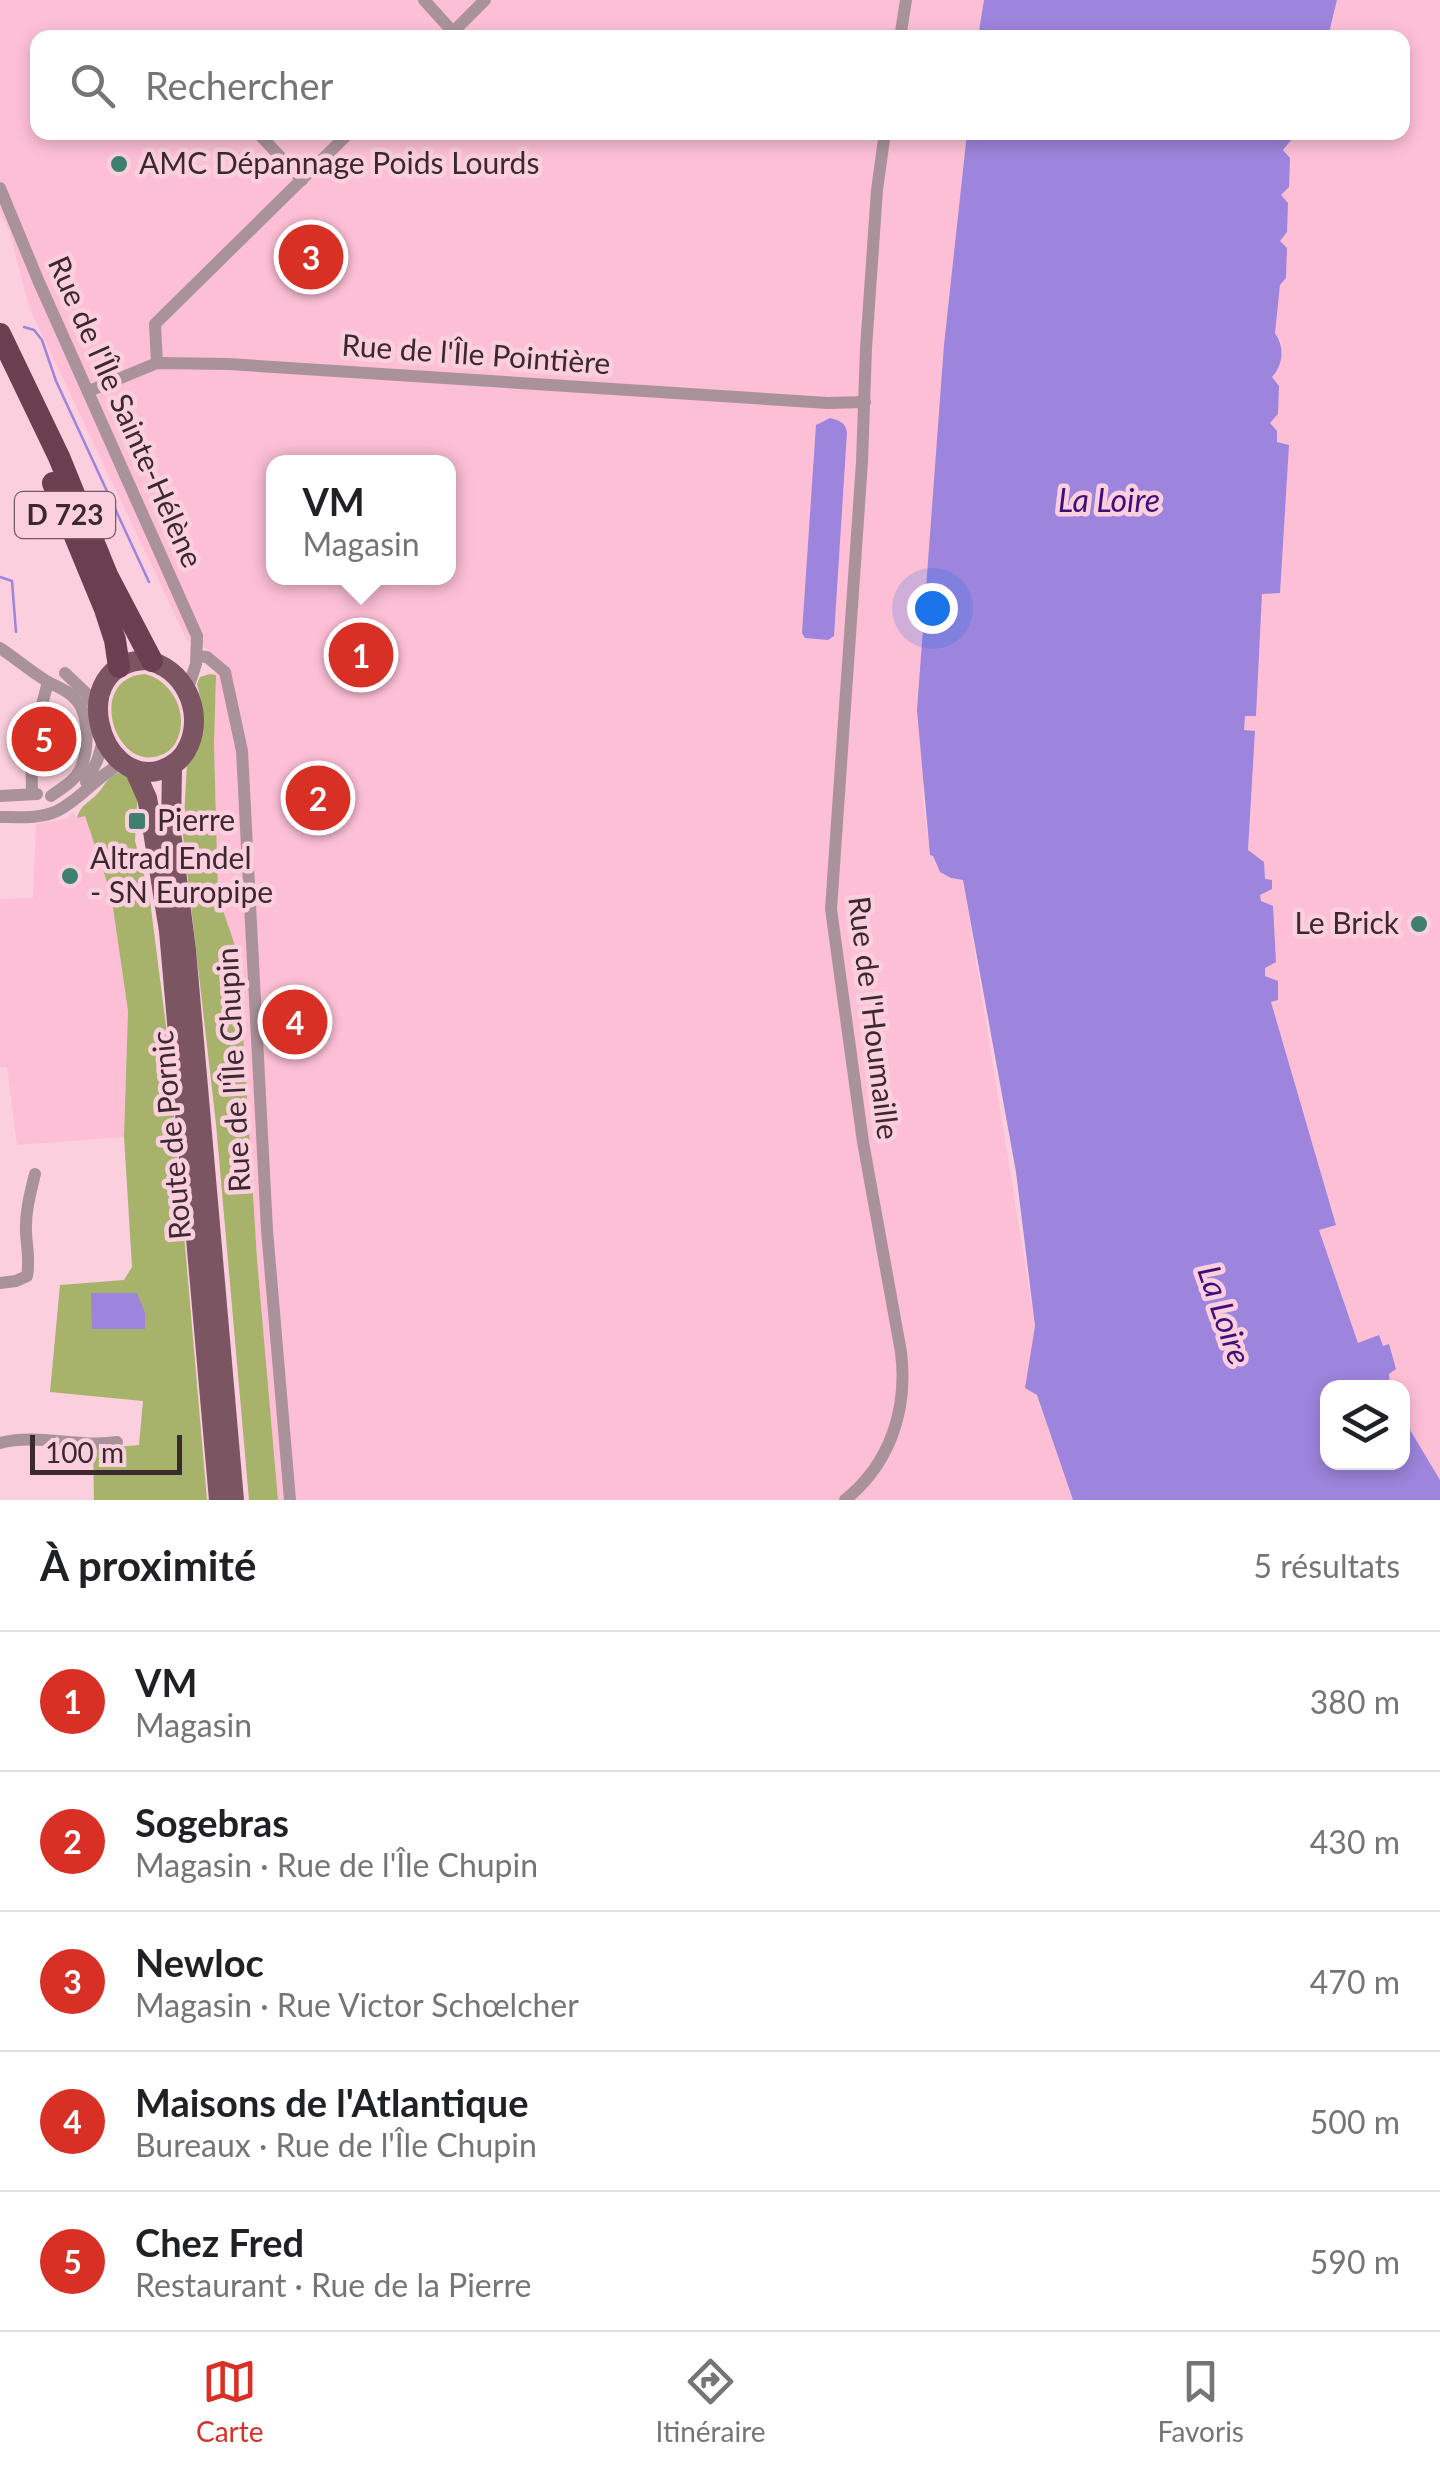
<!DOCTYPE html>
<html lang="fr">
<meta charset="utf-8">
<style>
:root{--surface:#fff;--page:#f2f2f2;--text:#202124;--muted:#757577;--line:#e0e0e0;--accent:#d93025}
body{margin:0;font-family:Lato,sans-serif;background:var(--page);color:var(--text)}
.controls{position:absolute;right:30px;bottom:30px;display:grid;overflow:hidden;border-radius:20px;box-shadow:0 5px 15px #0003}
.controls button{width:90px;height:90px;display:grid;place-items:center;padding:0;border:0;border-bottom:2px solid var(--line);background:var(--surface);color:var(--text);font:50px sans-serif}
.scale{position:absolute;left:30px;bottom:25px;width:152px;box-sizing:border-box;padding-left:10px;border:5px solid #3c282f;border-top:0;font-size:28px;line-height:35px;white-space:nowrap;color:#3c282f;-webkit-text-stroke:8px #fbcfde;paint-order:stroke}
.you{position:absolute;left:932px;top:608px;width:35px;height:35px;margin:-25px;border:8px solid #fff;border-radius:50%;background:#1a73e8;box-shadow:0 0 0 15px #1a73e833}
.badge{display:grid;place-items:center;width:65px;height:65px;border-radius:50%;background:var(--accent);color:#fff;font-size:32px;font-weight:700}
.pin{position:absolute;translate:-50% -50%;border:5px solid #fff;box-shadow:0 2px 10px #0006}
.popup{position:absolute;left:266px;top:455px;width:190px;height:130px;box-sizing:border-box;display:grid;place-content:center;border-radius:20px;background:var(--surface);filter:drop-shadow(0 2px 8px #0005);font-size:32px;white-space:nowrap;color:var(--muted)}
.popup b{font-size:38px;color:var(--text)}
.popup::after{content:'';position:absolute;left:50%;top:100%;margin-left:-20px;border:20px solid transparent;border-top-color:var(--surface)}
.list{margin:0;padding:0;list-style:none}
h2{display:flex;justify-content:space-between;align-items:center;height:130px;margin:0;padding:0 40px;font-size:42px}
h2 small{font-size:32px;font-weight:400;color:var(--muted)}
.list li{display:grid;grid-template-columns:65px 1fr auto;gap:30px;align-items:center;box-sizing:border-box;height:140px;padding:0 40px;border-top:2px solid var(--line)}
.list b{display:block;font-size:38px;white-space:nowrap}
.list p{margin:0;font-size:32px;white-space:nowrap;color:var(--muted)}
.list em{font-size:32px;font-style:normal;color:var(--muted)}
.icon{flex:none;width:55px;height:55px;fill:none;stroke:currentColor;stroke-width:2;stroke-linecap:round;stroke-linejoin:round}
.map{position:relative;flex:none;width:1440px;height:1500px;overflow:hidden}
.search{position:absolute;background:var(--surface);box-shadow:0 5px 15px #0003;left:30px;right:30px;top:30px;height:110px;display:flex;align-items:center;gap:25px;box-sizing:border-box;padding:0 35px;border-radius:20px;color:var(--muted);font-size:38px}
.sheet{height:830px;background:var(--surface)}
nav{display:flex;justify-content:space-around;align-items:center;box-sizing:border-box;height:140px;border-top:2px solid var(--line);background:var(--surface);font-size:28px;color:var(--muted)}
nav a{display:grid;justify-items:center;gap:5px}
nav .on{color:var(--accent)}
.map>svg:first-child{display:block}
.built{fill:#fdbfd6;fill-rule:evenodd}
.green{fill:#a7b26b}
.water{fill:#9d84dc}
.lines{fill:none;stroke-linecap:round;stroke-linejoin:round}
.stream{stroke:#9d84dc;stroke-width:2.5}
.street{stroke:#aa929a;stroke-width:12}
.primary{stroke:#7c5563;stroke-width:20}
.highway{stroke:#6b3f50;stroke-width:22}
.poi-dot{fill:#3e7f6f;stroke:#fbcfde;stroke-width:4}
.labels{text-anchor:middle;stroke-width:9;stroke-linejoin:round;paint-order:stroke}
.shield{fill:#fbcfde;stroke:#755a64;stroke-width:2.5}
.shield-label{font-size:28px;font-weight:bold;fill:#3c282f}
.poi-label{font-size:30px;fill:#3c282f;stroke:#fbcfde;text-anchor:start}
.street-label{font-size:30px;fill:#3c282f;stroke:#fbcfde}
.water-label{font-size:32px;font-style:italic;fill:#3e0f78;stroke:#fbcfde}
</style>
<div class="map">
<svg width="1440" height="1500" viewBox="0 0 1440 1500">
<rect width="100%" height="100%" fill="#fbcfde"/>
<g class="built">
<path d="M 0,0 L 984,0 L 978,38 L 38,38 L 38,132 L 967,133 L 944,345 L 923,798 L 930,855 L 933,856 L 935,864 L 951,878 L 963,880 L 1035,1326 L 1025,1388 L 1037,1395 L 1073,1500 L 278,1500 L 257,1259 L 238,954 L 218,896 L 214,745 L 216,675 L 207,649 L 187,640 L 29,307 L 9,230 L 0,213 ZM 274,462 L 448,462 L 448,578 L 274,578 Z"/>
<polygon points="1337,0 1440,0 1440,1480 1403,1418 1402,1388 1390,1387 1388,1344 1383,1346 1358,1344 1319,1229 1336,1224 1270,1001 1265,976 1260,895 1272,889 1272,881 1265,879 1264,862 1248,851 1255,732 1244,730 1245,715 1256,715 1262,593 1279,593 1288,445 1276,442 1270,423 1272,377 1281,342 1275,333 1280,284 1286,278 1287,248 1280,241 1283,150 1292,139 1303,140 1305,133 1402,132 1402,38 1328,37"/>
<polygon points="73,813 77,818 85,815 111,894 128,1011 124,1137 17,1145 7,1067 0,1068 0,899 33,898 36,824 66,819"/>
</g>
<g class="green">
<path d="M 145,674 C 173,681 190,715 176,742 C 172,749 166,754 158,756 C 114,770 86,678 145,674 Z"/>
<polygon points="210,674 216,675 214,745 218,896 238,954 257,1259 278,1500 249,1500 216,1124 183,836 187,764 202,705 197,684 200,677"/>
<path d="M 122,772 L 129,775 L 138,788 L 135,841 L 149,893 L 166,1026 L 207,1500 L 94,1500 L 93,1449 L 139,1445 L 143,1401 L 50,1392 L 60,1285 L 124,1280 L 132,1267 L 124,1137 L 128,1011 L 111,894 L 85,816 L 77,818 C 81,804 88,804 98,793 C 107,783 107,776 122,772 Z"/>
</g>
<g class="water">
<polygon points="984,0 1337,0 1328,37 978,37"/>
<path d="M 967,133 L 1305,133 L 1303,140 L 1292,139 L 1283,150 L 1290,158 L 1289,187 L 1281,195 L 1288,203 L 1287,232 L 1280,241 L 1287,248 L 1286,278 L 1280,285 L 1275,333 C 1285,347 1283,365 1272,377 L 1279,386 L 1278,414 L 1270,423 L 1277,431 L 1277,442 L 1289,445 L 1280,593 L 1262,594 L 1256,716 L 1245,716 L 1244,730 L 1255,731 L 1248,850 L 1264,862 L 1265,879 L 1272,880 L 1272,889 L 1260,895 L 1261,901 L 1273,906 L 1276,962 L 1265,968 L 1265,976 L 1278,981 L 1278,1000 L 1271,1002 L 1336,1225 L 1319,1230 L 1358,1343 L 1379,1335 L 1383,1346 L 1389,1344 L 1396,1369 L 1389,1374 L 1390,1387 L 1328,1388 L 1328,1462 L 1402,1462 L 1403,1418 L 1440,1480 L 1440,1500 L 1073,1500 L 1037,1395 L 1025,1388 L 1035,1326 L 1016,1172 L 963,880 L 951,878 L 940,872 L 933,856 L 930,855 L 917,710 L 944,345 Z"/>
<path d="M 830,418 C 840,421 845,422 847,432 L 834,636 L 828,640 L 805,638 L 802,633 L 816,425 Z"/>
<polygon points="91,1293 137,1293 145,1313 145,1329 92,1329"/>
</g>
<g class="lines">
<g class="stream">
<polyline points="24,327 34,330 42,340 56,381 149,582"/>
<polyline points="0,577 12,581 16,632"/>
</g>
<g class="street">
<polyline points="424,0 453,32"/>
<polyline points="447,38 485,0"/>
<polyline points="900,38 906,0"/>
<polyline points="257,132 302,180"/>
<polyline points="0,188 38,280 197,636 196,664 187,691"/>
<polyline points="157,363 155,324 350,132"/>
<polyline points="89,391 157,363 228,364 828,403 865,402"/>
<path d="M 0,648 C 15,658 29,670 45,680 C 56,687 69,690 77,701 C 91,718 89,759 76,776 C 70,784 59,790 51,796"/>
<polyline points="197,656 207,657 225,672 242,751 267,1230 290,1500"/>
<polyline points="65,673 86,693 96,709"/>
<polyline points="86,782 97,761 104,738"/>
<polyline points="32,793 31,746 48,682"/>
<polyline points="0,796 37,794"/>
<path d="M 0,817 C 18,817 40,819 57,811 C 82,799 97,775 123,763"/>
<path d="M 0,1283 L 16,1281 L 27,1276 C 30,1261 27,1248 26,1233 C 25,1213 30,1194 35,1174"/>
<path d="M 0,1443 C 37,1433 79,1448 117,1442"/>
<path d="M 845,1500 C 891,1463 908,1408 901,1352 L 863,1142 L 831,909 L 862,462 L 866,348 L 877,190 L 885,132"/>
</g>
<g class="primary">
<path d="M 146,660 C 184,668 204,710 189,745 C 184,757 174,766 161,770 C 98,789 65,663 146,660 Z"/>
<polyline points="172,765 171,832 186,950 234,1500"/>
<polyline points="134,769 147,798 151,819 169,931 219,1500"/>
</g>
<g class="highway">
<polyline points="0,334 59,457 107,575 152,661"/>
<polyline points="53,483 105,609 115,640 119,667"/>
</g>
</g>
<g class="poi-dot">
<circle cx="119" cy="164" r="10"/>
<rect x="127" y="811" width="20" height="20" rx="5"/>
<circle cx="70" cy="876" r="10"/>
<circle cx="1419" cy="924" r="10"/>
</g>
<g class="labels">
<rect class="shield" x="15" y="492" width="100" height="46" rx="8"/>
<g class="shield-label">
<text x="65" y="525">D 723</text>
</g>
<g class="poi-label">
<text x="139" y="174">AMC Dépannage Poids Lourds</text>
<text x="157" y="831">Pierre</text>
<text x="90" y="869">Altrad Endel<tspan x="90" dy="34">- SN Europipe</tspan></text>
<text x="1399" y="934" text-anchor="end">Le Brick</text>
</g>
<g class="street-label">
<text transform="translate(476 355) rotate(4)" y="10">Rue de l'Île Pointière</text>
<text transform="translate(125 412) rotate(66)" y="10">Rue de l'Île Sainte-Hélène</text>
<text transform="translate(873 1018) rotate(83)" y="10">Rue de l'Houmaille</text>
<text transform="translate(234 1070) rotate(-93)" y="10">Rue de l'Île Chupin</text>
<text transform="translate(172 1135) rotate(-95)" y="10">Route de Pornic</text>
</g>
<g class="water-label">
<text x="1109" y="512">La Loire</text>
<text transform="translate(1224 1315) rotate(71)" y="11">La Loire</text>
</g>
</g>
</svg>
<div class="controls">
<button><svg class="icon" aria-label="layers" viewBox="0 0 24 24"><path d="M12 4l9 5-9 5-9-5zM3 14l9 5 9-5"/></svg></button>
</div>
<div class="scale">100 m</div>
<div class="you"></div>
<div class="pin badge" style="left:361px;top:655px">1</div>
<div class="popup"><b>VM</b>Magasin</div>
<div class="pin badge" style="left:318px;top:798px">2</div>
<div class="pin badge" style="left:311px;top:257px">3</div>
<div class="pin badge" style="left:295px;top:1022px">4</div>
<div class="pin badge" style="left:44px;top:739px">5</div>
<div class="search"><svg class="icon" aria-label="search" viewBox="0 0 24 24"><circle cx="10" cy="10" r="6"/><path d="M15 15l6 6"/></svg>Rechercher</div>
</div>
<section class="sheet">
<h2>À proximité<small>5 résultats</small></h2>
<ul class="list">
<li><span class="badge">1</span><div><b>VM</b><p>Magasin</p></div><em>380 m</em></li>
<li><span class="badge">2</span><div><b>Sogebras</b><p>Magasin · Rue de l'Île Chupin</p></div><em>430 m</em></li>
<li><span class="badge">3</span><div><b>Newloc</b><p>Magasin · Rue Victor Schœlcher</p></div><em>470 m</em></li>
<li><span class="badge">4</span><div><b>Maisons de l'Atlantique</b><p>Bureaux · Rue de l'Île Chupin</p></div><em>500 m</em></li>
<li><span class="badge">5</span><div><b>Chez Fred</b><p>Restaurant · Rue de la Pierre</p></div><em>590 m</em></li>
</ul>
</section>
<nav>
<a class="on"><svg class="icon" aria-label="map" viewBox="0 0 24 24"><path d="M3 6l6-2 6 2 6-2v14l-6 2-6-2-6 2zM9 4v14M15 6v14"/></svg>Carte</a>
<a><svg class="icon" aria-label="directions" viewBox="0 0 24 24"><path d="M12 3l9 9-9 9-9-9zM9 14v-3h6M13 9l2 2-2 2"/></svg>Itinéraire</a>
<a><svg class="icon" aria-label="saved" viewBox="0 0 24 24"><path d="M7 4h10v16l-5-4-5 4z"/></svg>Favoris</a>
</nav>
